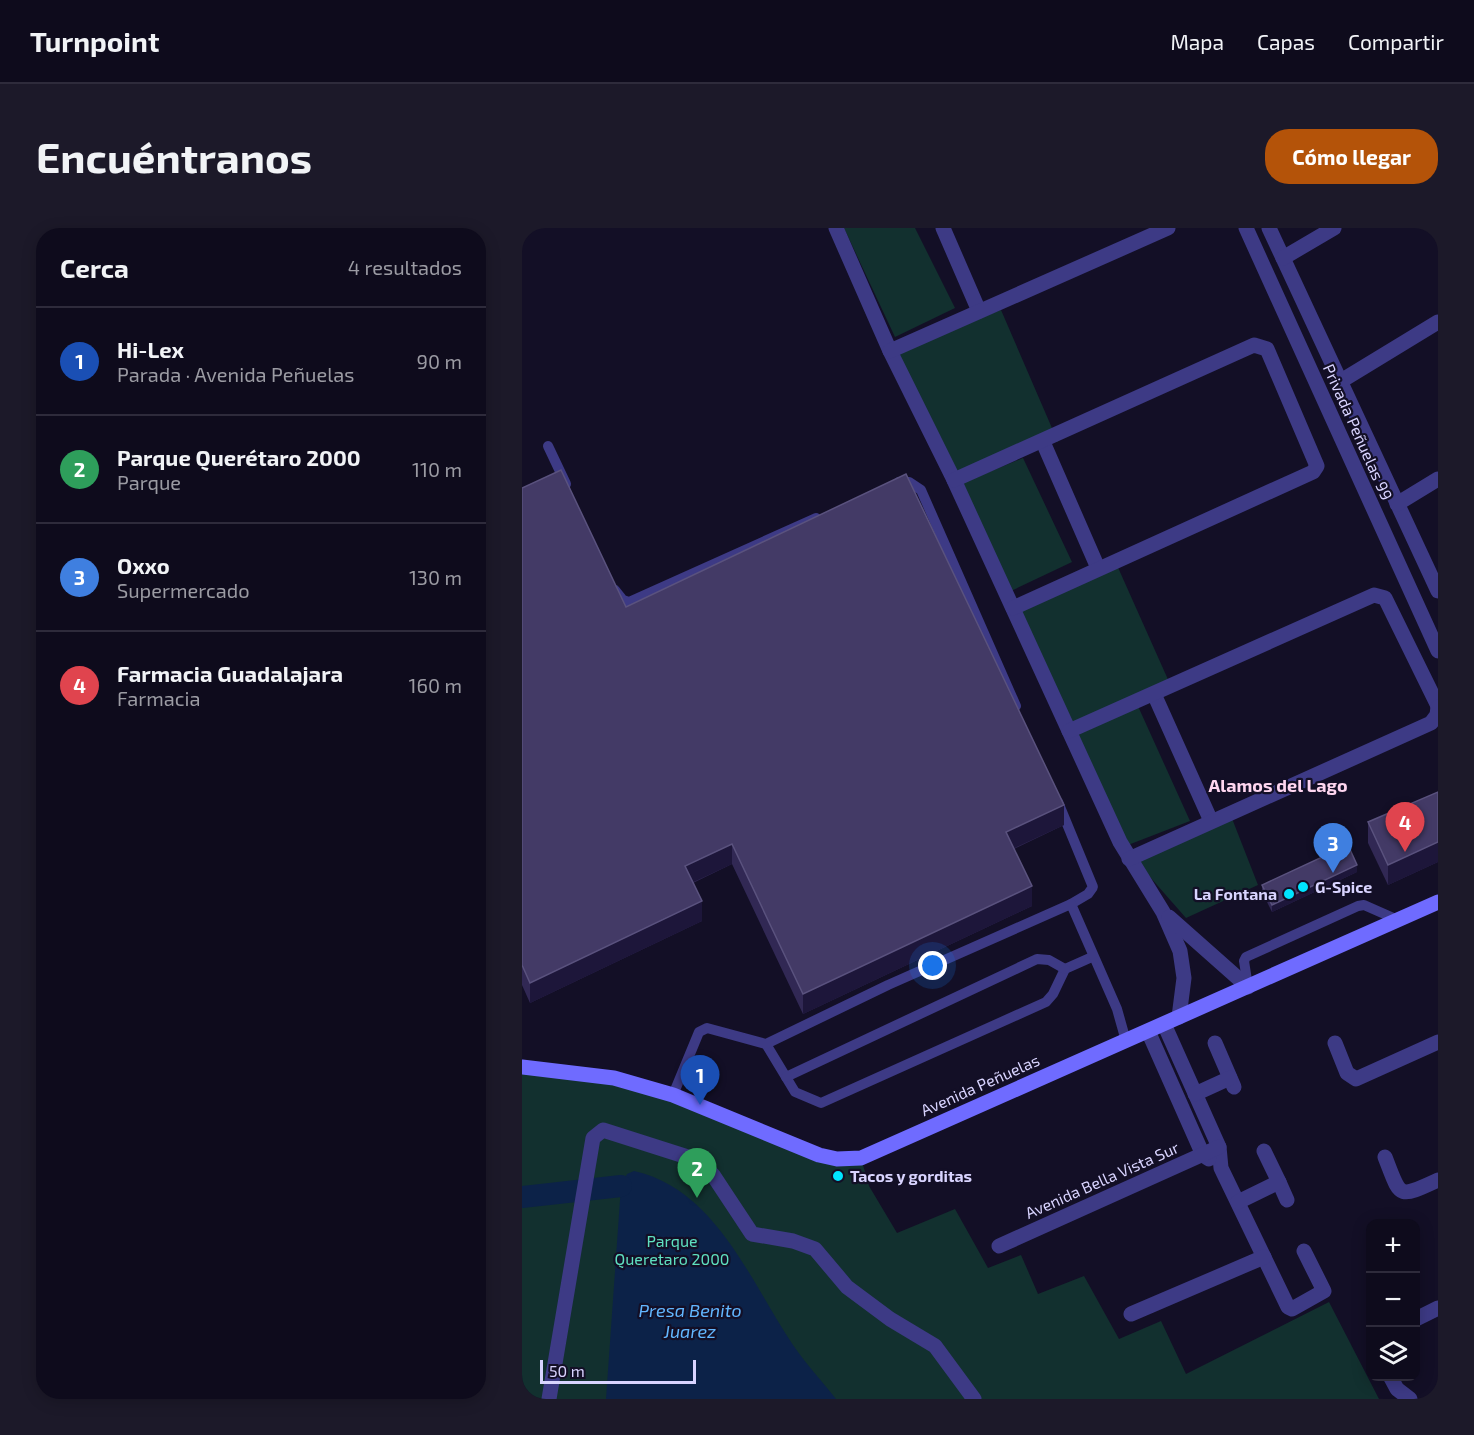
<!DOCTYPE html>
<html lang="es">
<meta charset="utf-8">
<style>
:root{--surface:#0e0b1c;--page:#1c1929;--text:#f1f3f6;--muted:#9b9ba3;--line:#2e2b3b;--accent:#b45309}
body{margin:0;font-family:"Exo 2",sans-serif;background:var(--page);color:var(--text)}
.controls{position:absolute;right:18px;bottom:18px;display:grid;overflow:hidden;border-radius:12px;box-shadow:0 3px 15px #0003}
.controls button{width:54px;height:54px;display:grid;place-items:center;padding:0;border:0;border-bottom:2px solid var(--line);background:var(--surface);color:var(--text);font:30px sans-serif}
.scale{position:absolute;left:18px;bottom:15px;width:156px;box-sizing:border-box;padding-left:6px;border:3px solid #d9d4ff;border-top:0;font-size:16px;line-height:21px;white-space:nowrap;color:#d9d4ff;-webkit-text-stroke:4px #130f26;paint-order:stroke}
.you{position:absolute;left:411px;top:738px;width:21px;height:21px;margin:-15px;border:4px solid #fff;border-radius:50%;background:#1a73e8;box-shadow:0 0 0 9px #1a73e833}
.badge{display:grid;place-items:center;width:39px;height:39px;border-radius:50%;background:var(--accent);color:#fff;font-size:20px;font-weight:700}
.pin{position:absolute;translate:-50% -50px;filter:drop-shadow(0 2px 3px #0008)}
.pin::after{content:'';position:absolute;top:32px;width:21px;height:18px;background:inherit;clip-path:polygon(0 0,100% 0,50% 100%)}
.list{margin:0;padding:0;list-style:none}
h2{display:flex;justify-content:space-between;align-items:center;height:78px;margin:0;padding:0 24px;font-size:26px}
h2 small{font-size:20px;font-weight:400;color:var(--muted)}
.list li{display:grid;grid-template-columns:39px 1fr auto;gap:18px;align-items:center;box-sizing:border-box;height:108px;padding:0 24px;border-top:2px solid var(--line)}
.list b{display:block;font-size:22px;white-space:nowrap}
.list p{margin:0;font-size:20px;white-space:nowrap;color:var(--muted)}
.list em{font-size:20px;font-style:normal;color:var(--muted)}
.icon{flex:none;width:33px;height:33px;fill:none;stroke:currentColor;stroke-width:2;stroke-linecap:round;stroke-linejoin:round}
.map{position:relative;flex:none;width:916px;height:1171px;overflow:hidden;border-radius:24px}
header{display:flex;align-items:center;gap:36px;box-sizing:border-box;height:84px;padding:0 30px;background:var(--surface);border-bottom:2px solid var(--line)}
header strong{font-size:28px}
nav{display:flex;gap:33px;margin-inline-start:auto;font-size:21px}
.intro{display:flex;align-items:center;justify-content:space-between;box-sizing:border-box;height:144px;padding:0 36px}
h1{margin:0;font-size:42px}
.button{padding:15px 27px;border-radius:24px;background:var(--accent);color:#fff;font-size:21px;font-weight:700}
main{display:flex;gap:36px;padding:0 36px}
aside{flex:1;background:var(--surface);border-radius:24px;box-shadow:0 3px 15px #0003}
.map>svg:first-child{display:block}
.green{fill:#12302f}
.water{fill:#0c2248}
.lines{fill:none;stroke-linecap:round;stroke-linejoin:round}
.canal{stroke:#0c2248;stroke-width:22}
.lane{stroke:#3d3a85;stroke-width:10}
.street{stroke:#3d3a85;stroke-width:15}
.secondary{stroke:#6f6bff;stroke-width:15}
.wall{fill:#312854}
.shaded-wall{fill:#1d163a}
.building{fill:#433a66;stroke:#5a527e;stroke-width:1.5}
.poi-dot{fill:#00e5ff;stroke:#130f26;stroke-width:2}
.labels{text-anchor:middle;stroke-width:4.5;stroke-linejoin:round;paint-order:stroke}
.street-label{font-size:16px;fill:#d9d4ff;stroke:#130f26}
.poi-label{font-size:16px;font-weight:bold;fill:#d9d4ff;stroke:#130f26;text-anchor:start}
.park-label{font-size:16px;fill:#5fe0c0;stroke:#130f26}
.neighbourhood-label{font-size:18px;font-weight:bold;fill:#ffd6f0;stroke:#130f26}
.water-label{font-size:18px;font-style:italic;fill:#62b6ff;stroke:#130f26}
</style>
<header>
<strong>Turnpoint</strong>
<nav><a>Mapa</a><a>Capas</a><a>Compartir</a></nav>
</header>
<div class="intro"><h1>Encuéntranos</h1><a class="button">Cómo llegar</a></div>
<main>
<aside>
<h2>Cerca<small>4 resultados</small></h2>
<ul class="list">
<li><span class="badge" style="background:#1a4fb4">1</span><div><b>Hi-Lex</b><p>Parada · Avenida Peñuelas</p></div><em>90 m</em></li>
<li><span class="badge" style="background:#2e9e5b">2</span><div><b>Parque Querétaro 2000</b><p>Parque</p></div><em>110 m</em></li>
<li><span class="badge" style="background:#3f7fe0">3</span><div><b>Oxxo</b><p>Supermercado</p></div><em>130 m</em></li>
<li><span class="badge" style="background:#e0444e">4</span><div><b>Farmacia Guadalajara</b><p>Farmacia</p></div><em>160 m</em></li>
</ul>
</aside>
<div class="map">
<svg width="916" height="1171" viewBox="0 0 916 1171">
<rect width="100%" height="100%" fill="#130f26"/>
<g class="green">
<polygon points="322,0 393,0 433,80 373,109"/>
<polygon points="479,82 536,214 521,214 437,254 369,125"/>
<polygon points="501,230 550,334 489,363 438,256"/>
<polygon points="594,335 648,456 547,502 493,381"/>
<polygon points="615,476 668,593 606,617 554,507"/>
<polygon points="709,588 736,657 664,690 614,633"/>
<polygon points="0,839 92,850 297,927 339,930 347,958 375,1005 433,981 466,1040 499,1027 516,1066 562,1048 597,1111 639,1093 664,1146 807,1074 857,1171 0,1171"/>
</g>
<path class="water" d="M 112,943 C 194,961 229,1055 271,1117 C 284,1136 300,1153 314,1171 L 84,1171 L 99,958 L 105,946 Z"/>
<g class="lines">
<polyline class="canal" points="0,969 99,958"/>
<g class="lane">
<polyline points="26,218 44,256"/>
<polyline points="377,254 387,254 399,262 494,478"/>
<polyline points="93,362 101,372 107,374 294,290"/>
<polyline points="536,574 571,659 566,666 549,676"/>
<polyline points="726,759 722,733 724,729 836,678 842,677 876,692"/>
<polyline points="244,816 273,864 299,875 524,774 531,766 543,741 570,729"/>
<polyline points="264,849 515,731 527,732 543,741"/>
<polyline points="151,867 177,804 185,800 244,816 366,757 549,676 595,781 604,813"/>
</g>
<g class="street">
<polyline points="314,0 368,123 432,252 598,614 641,684 658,723 662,750 657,789"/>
<polyline points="421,0 457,83"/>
<polyline points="724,0 916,423"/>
<polyline points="747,0 916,363"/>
<polyline points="761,30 812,0"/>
<polyline points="368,123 646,0"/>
<polyline points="819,153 916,94"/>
<polyline points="521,214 576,340"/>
<polyline points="432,252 732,117 745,121 795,238 791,244 491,380"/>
<polyline points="875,276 916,251"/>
<polyline points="632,466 689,593"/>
<polyline points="547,503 852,367 863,370 916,478"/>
<polyline points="607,631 909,495 915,487 916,479"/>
<polyline points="647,689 726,759"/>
<polyline points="642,796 697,919 699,940 766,1079 770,1081 802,1063 782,1023"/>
<polyline points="626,803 681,927 687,931"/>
<polyline points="693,815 712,859"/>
<polyline points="813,815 825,845 834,851 916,814"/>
<polyline points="673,866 708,850"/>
<path d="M 863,929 C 879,970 875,971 916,952"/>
<polyline points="757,954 765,972"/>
<polyline points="716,974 757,954 742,923"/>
<polyline points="477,1018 697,919"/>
<polyline points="609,1086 742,1029"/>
<polyline points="894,1091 916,1080"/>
<polyline points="868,1148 875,1161 888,1171"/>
<polyline points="27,1171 71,910 81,902 175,932 191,947 230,1006 271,1013 293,1021 325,1059 368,1091 413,1118 452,1171"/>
</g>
<polyline class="secondary" points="0,839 92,850 151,867 297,927 315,931 339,930 916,674"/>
</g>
<g class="wall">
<polygon points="0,260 104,379 542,597 492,621 510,678 281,786 210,636 171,655 180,693 8,775 0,757"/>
<polygon points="916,564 916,634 866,657 846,615 846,594"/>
<polygon points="835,644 750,684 740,664 740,657"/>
</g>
<g class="shaded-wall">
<polygon points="542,577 542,597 484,624 484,604"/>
<polygon points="916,614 916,634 866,657 866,637"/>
<polygon points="210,616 210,636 163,658 163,638"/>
<polygon points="835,637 835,644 750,684 750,677"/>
<polygon points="510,658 510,678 281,786 281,766"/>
<polygon points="180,673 180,693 8,775 8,755"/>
</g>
<g class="building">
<polygon points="39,242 104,379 384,246 542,577 484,604 510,658 281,766 210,616 163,638 180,673 8,755 0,737 0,260"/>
<polygon points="916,564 916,614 866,637 846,594"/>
<polygon points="826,617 835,637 750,677 740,657"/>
</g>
<g class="poi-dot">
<circle cx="781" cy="659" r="6"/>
<circle cx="767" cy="666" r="6"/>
<circle cx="316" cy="948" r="6"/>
</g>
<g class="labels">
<g class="street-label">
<text transform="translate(836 204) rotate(66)" y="6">Privada Peñuelas 99</text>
<text transform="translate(458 857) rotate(-24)" y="6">Avenida Peñuelas</text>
<text transform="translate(580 952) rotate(-24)" y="6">Avenida Bella Vista Sur</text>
</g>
<g class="poi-label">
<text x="793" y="665">G-Spice</text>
<text x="755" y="672" text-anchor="end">La Fontana</text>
<text x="328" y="954">Tacos y gorditas</text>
</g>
<g class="park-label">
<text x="150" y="1019">Parque<tspan x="150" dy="18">Queretaro 2000</tspan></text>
</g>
<g class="neighbourhood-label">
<text x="756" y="564">Alamos del Lago</text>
</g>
<g class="water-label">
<text x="168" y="1089">Presa Benito<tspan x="168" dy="21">Juarez</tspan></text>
</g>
</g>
</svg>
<div class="controls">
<button>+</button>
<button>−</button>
<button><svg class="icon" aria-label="layers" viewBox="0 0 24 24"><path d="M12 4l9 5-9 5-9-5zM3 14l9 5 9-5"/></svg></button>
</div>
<div class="scale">50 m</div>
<div class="you"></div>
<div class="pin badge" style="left:178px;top:877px;background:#1a4fb4">1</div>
<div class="pin badge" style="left:175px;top:970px;background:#2e9e5b">2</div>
<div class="pin badge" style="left:811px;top:645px;background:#3f7fe0">3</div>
<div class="pin badge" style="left:883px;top:624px;background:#e0444e">4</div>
</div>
</main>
